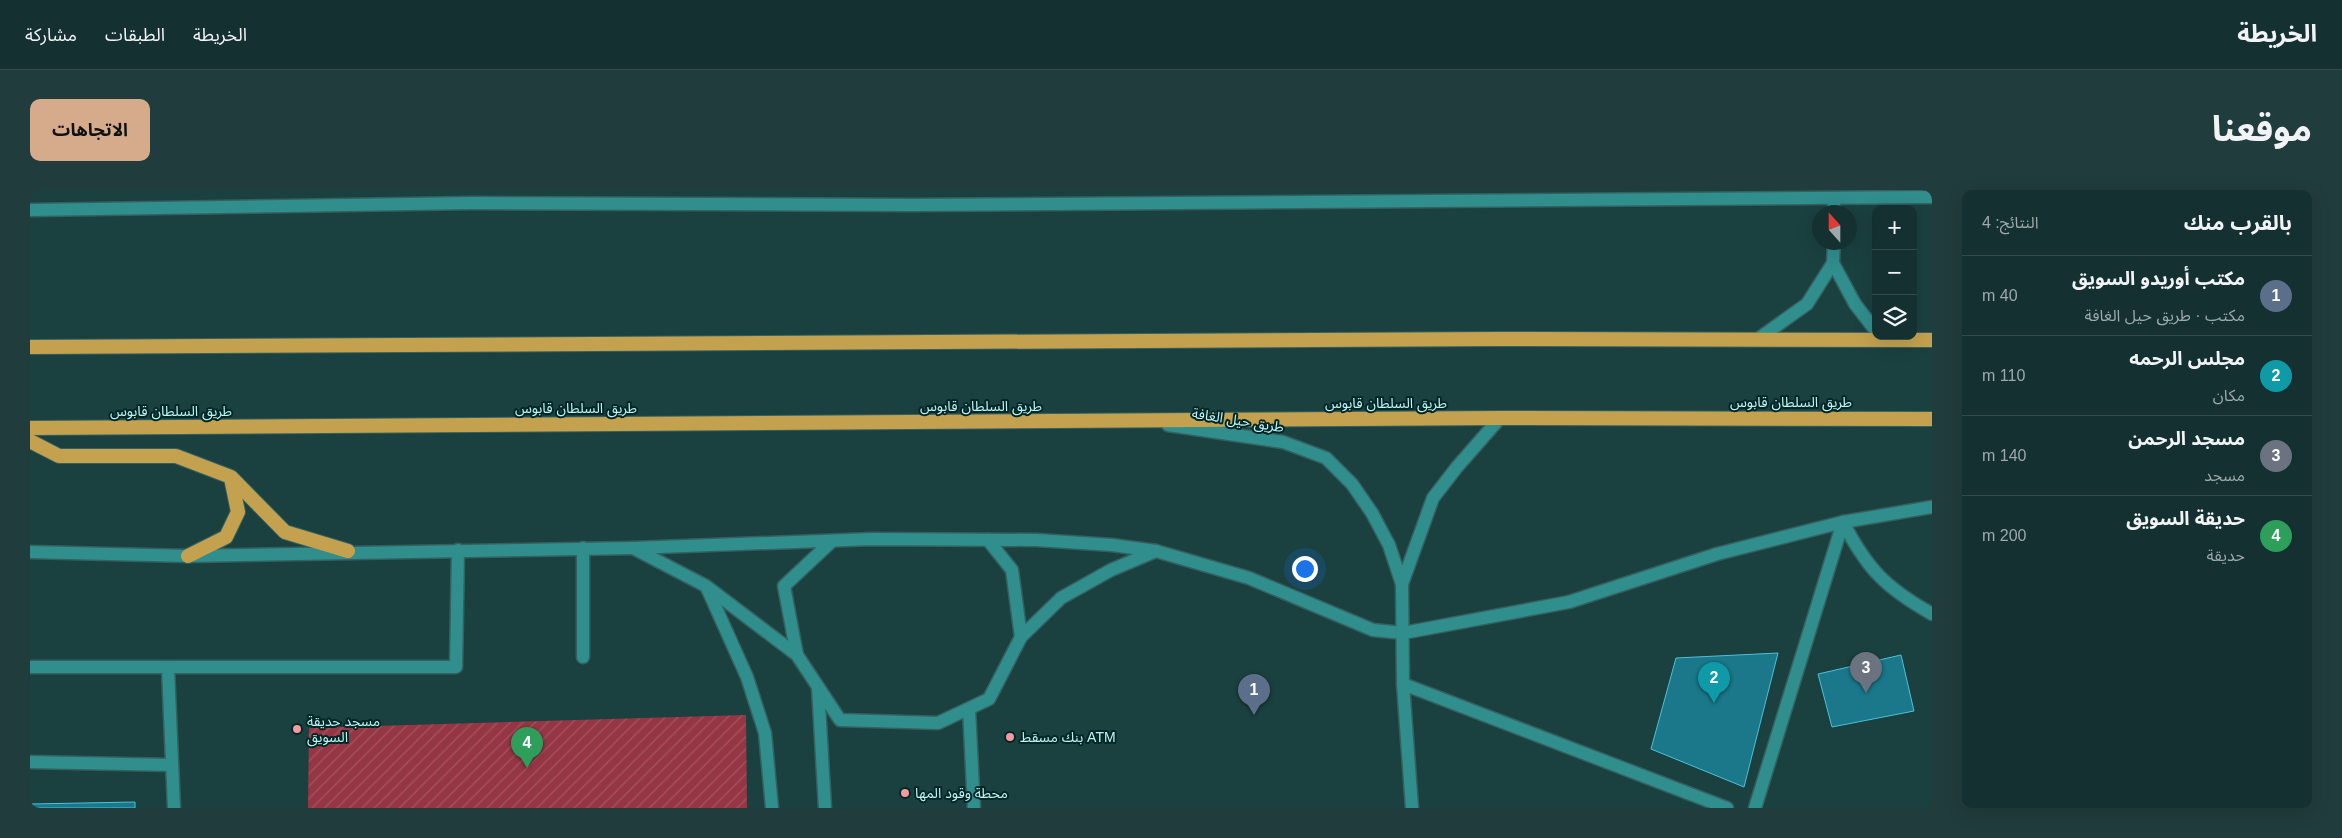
<!DOCTYPE html>
<html lang="ar">
<meta charset="utf-8">
<style>
:root{--surface:#143030;--page:#213c3c;--text:#f1f3f6;--muted:#9da9ab;--line:#334b4c;--accent:#d6ab8b}
body{margin:0;font-family:Helvetica,"Noto Sans Arabic",sans-serif;background:var(--page);color:var(--text);direction:rtl}
.controls{position:absolute;right:15px;top:15px;display:grid;overflow:hidden;border-radius:10px;box-shadow:0 5px 20px #0002}
.controls button{width:45px;height:45px;display:grid;place-items:center;padding:0;border:0;border-bottom:1px solid var(--line);background:var(--surface);color:var(--text);font:25px sans-serif}
.compass{position:absolute;left:1782px;top:15px;width:45px;height:45px;border-radius:50%;background:var(--surface);box-shadow:0 5px 20px #0002;rotate:339deg}
.you{position:absolute;left:1274px;top:378px;width:18px;height:18px;margin:-12px;border:4px solid #fff;border-radius:50%;background:#1a73e8;box-shadow:0 0 0 8px #1a73e833}
.badge{display:grid;place-items:center;width:32px;height:32px;border-radius:50%;background:var(--accent);color:#fff;font-size:16px;font-weight:700}
.pin{position:absolute;translate:-50% -41px;filter:drop-shadow(0 1px 2px #0008)}
.pin::after{content:'';position:absolute;top:26px;width:18px;height:15px;background:inherit;clip-path:polygon(0 0,100% 0,50% 100%)}
.list{margin:0;padding:0;list-style:none}
h2{display:flex;justify-content:space-between;align-items:center;height:65px;margin:0;padding:0 20px;font-size:21px}
h2 small{font-size:16px;font-weight:400;color:var(--muted)}
.list li{display:grid;grid-template-columns:32px 1fr auto;gap:15px;align-items:center;box-sizing:border-box;height:80px;padding:0 20px;border-top:1px solid var(--line)}
.list b{display:block;font-size:19px;white-space:nowrap}
.list p{margin:0;font-size:16px;white-space:nowrap;color:var(--muted)}
.list em{font-size:16px;font-style:normal;color:var(--muted)}
.icon{flex:none;width:28px;height:28px;fill:none;stroke:currentColor;stroke-width:2;stroke-linecap:round;stroke-linejoin:round}
.map{position:relative;flex:none;width:1902px;height:618px;overflow:hidden;direction:ltr;border-radius:10px}
header{display:flex;align-items:center;gap:30px;box-sizing:border-box;height:70px;padding:0 25px;background:var(--surface);border-bottom:1px solid var(--line)}
header strong{font-size:24px}
nav{display:flex;gap:28px;margin-inline-start:auto;font-size:18px}
.intro{display:flex;align-items:center;justify-content:space-between;box-sizing:border-box;height:120px;padding:0 30px}
h1{margin:0;font-size:35px}
.button{padding:12px 22px;border-radius:10px;background:var(--accent);color:#111;font-size:18px;font-weight:700}
main{display:flex;gap:30px;padding:0 30px}
aside{flex:1;background:var(--surface);border-radius:10px;box-shadow:0 5px 20px #0002}
.map>svg:first-child{display:block}
.garden{fill:url(#garden-furrows)}
.building{fill:#1a788a;stroke:#4ec0d9}
.lines{fill:none;stroke-linecap:round;stroke-linejoin:round}
.service-casing{stroke:#356060;stroke-width:15}
.minor-casing{stroke:#356060;stroke-width:15}
.tertiary-casing{stroke:#356060;stroke-width:15}
.secondary-casing{stroke:#356060;stroke-width:15}
.trunk-casing{stroke:#356060;stroke-width:16}
.service{stroke:#308e8d;stroke-width:12}
.minor{stroke:#308e8d;stroke-width:12}
.tertiary{stroke:#308e8d;stroke-width:12}
.secondary{stroke:#308e8d;stroke-width:12}
.trunk{stroke:#c4a14e;stroke-width:14}
.poi-dot{fill:#f49aa2;stroke:#002727;stroke-width:2}
.labels{text-anchor:middle;stroke-width:4;stroke-linejoin:round;paint-order:stroke}
.street-label{font-size:14px;fill:#bff3f2;stroke:#002727}
.poi-label{font-size:14px;fill:#bff3f2;stroke:#002727;text-anchor:start}
</style>
<header>
<strong>الخريطة</strong>
<nav><a>الخريطة</a><a>الطبقات</a><a>مشاركة</a></nav>
</header>
<div class="intro"><h1>موقعنا</h1><a class="button">الاتجاهات</a></div>
<main>
<aside>
<h2>بالقرب منك<small>النتائج: 4</small></h2>
<ul class="list">
<li><span class="badge" style="background:#5c6f8a">1</span><div><b>مكتب أوريدو السويق</b><p>مكتب · طريق حيل الغافة</p></div><em>40 m</em></li>
<li><span class="badge" style="background:#0f9aa8">2</span><div><b>مجلس الرحمه</b><p>مكان</p></div><em>110 m</em></li>
<li><span class="badge" style="background:#6b7280">3</span><div><b>مسجد الرحمن</b><p>مسجد</p></div><em>140 m</em></li>
<li><span class="badge" style="background:#2e9e5b">4</span><div><b>حديقة السويق</b><p>حديقة</p></div><em>200 m</em></li>
</ul>
</aside>
<div class="map">
<svg width="1902" height="618" viewBox="0 0 1902 618">
<defs>
<pattern id="garden-furrows" width="10" height="10" patternUnits="userSpaceOnUse" patternTransform="scale(1.25)"><rect width="10" height="10" fill="#963645"/><path d="M-1 1l2-2M0 10L10 0M9 11l2-2" fill="none" stroke="#a35460"/></pattern>
</defs>
<rect width="100%" height="100%" fill="#1b4040"/>
<polygon class="garden" points="716,525 717,618 278,618 279,538"/>
<g class="building">
<polygon points="1748,463 1714,597 1621,559 1646,468"/>
<polygon points="1871,465 1884,521 1802,537 1788,484"/>
<polygon points="105,612 105,618 0,618 0,614"/>
</g>
<g class="lines">
<g class="service-casing">
<g id="service">
<polyline points="958,350 982,380 991,447"/>
<polyline points="603,358 676,396 767,465 810,530 908,533 959,509 991,447 1031,408 1081,380 1126,361"/>
<polyline points="677,398 717,487 735,543 742,618"/>
<polyline points="767,465 754,396 802,351"/>
<polyline points="553,467 553,358"/>
<polyline points="0,477 426,477 428,360"/>
<polyline points="788,497 795,618"/>
<polyline points="939,519 944,618"/>
</g>
</g>
<g class="minor-casing">
<g id="minor">
<path d="M 1813,332 C 1837,379 1856,398 1902,424"/>
<polyline points="138,478 144,618"/>
<polyline points="1373,494 1697,618"/>
<polyline points="0,572 142,575"/>
<polyline points="1725,618 1813,332"/>
</g>
</g>
<g class="tertiary-casing">
<g id="tertiary">
<polyline points="0,20 441,13 883,15 1902,7"/>
<polyline points="1804,22 1804,9"/>
<polyline points="1804,52 1803,73 1825,114 1846,141"/>
<polyline points="1728,149 1777,114 1803,73"/>
<polyline points="0,362 158,366 603,358 843,349 1007,350 1082,355 1126,361 1219,388 1343,440 1373,443 1539,412 1687,364 1813,332 1902,317"/>
</g>
</g>
<g class="secondary-casing">
<g id="secondary">
<polyline points="1138,235 1253,252 1296,268 1322,294 1342,323 1359,355 1372,394 1373,494 1382,618"/>
<polyline points="1372,394 1403,308 1427,277 1470,228"/>
</g>
</g>
<g class="trunk-casing">
<g id="trunk">
<polyline points="0,157 1469,149 1902,150"/>
<polyline points="0,238 1470,228 1902,229"/>
<polyline points="0,251 29,266 146,266 201,287 255,342 318,361"/>
<polyline points="158,366 196,347 208,322 201,288"/>
</g>
</g>
<use href="#service" class="service"/>
<use href="#minor" class="minor"/>
<use href="#tertiary" class="tertiary"/>
<use href="#secondary" class="secondary"/>
<use href="#trunk" class="trunk"/>
</g>
<g class="poi-dot">
<circle cx="267" cy="539" r="5"/>
<circle cx="980" cy="547" r="5"/>
<circle cx="875" cy="603" r="5"/>
</g>
<g class="labels">
<g class="street-label">
<text x="1761" y="217">طريق السلطان قابوس</text>
<text x="1356" y="218">طريق السلطان قابوس</text>
<text x="951" y="221">طريق السلطان قابوس</text>
<text x="546" y="223">طريق السلطان قابوس</text>
<text x="141" y="226">طريق السلطان قابوس</text>
<text transform="translate(1208 230) rotate(9)" y="5">طريق حيل الغافة</text>
</g>
<g class="poi-label">
<text x="277" y="536">مسجد حديقة<tspan x="277" dy="16">السويق</tspan></text>
<text x="990" y="552">بنك مسقط ATM</text>
<text x="885" y="608">محطة وقود المها</text>
</g>
</g>
</svg>
<div class="controls">
<button>+</button>
<button>−</button>
<button><svg class="icon" aria-label="layers" viewBox="0 0 24 24"><path d="M12 4l9 5-9 5-9-5zM3 14l9 5 9-5"/></svg></button>
</div>
<svg class="compass" viewBox="-18 -18 36 36"><path d="M0-13l5 13h-10z" fill="#e53935"/><path d="M0 13l5-13h-10z" fill="#9da9ab"/></svg>
<div class="you"></div>
<div class="pin badge" style="left:1224px;top:525px;background:#5c6f8a">1</div>
<div class="pin badge" style="left:1684px;top:513px;background:#0f9aa8">2</div>
<div class="pin badge" style="left:1836px;top:503px;background:#6b7280">3</div>
<div class="pin badge" style="left:497px;top:578px;background:#2e9e5b">4</div>
</div>
</main>
